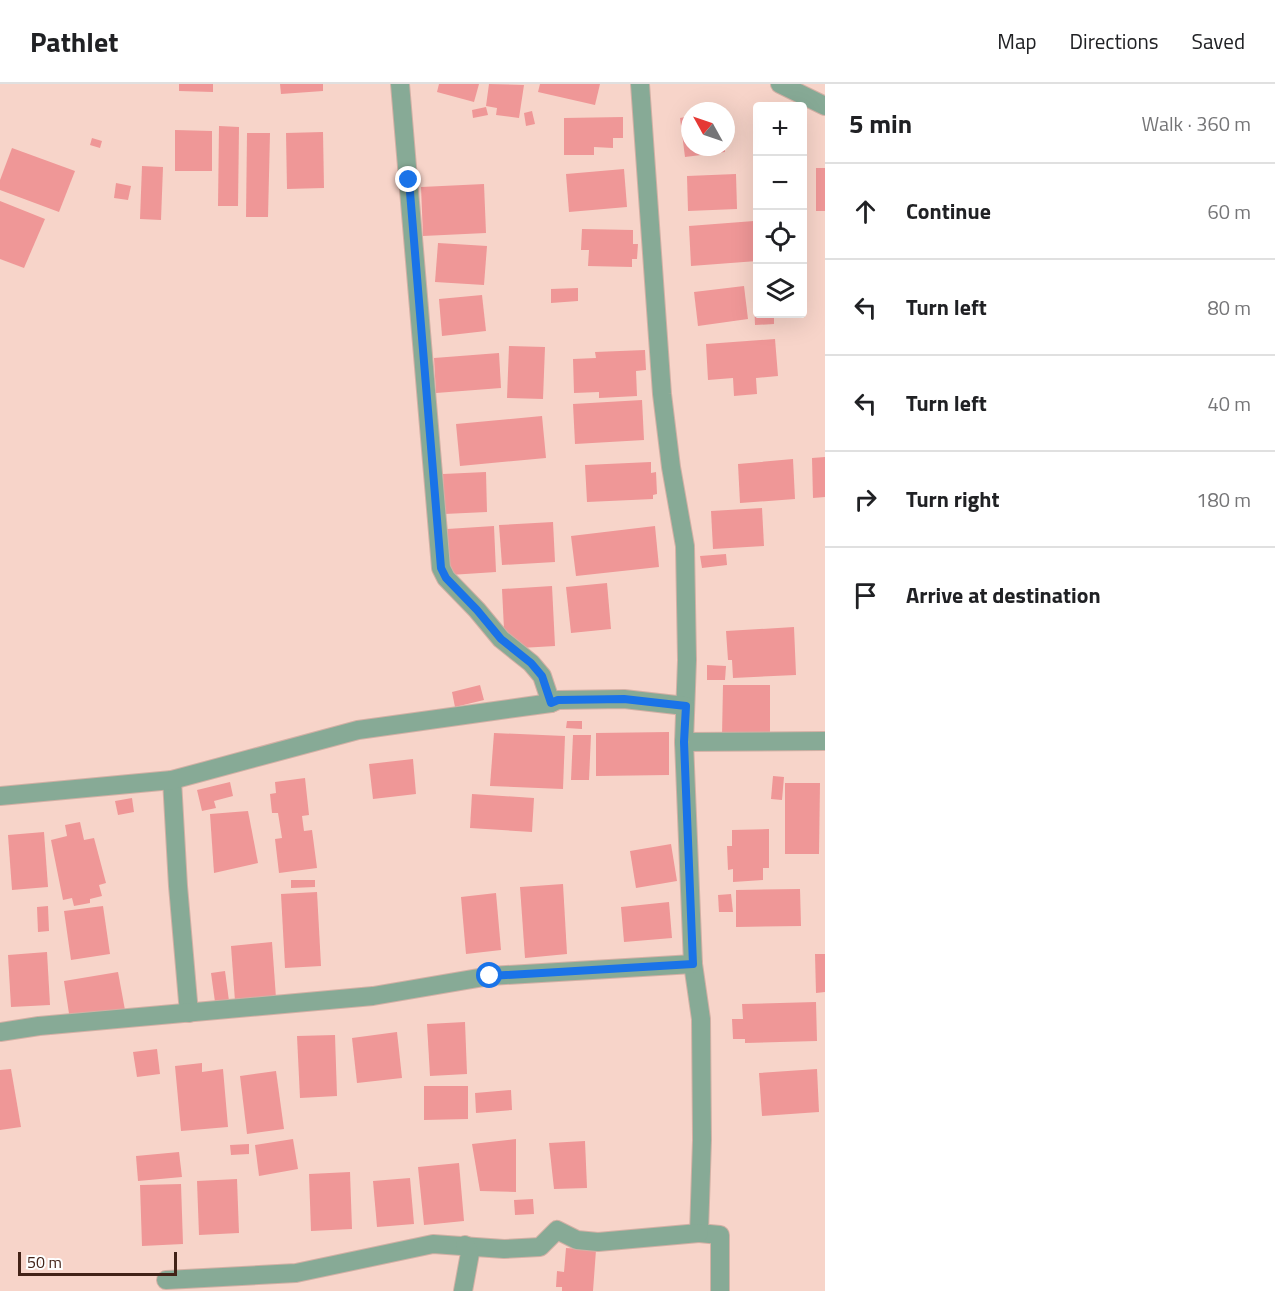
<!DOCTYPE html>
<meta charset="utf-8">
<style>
:root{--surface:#fff;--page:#f6f6f6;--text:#202124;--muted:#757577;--line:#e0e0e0}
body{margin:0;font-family:"Titillium Web",sans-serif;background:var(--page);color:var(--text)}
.controls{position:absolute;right:18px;top:18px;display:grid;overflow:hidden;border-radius:6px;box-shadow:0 6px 24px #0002}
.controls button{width:54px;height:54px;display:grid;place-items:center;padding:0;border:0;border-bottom:2px solid var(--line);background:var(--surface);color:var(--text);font:30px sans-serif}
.compass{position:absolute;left:681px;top:18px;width:54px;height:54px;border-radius:50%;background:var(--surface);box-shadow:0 6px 24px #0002;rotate:310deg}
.scale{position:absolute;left:18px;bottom:15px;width:159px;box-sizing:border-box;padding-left:6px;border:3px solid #422217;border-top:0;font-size:16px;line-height:21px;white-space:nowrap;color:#422217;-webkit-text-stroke:4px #fefefe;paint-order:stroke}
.stop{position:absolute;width:18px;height:18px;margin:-14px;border:4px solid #1a73e8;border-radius:50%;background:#fff}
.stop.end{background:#1a73e8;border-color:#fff;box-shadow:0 2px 6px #0008}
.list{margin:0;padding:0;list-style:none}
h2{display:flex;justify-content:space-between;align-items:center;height:78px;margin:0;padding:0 24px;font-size:26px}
h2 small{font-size:20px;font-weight:400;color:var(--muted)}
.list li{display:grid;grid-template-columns:39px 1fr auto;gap:18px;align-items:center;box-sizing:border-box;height:96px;padding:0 24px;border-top:2px solid var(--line)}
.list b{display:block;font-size:22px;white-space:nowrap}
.list em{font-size:20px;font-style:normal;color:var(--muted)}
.icon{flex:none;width:33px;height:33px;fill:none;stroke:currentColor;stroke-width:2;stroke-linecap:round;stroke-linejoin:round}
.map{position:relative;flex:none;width:825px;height:1207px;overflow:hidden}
header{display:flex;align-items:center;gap:36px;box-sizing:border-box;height:84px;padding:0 30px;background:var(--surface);border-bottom:2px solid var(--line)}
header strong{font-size:28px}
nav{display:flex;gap:33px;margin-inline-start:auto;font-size:21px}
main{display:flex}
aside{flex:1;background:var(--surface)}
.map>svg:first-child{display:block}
.building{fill:#ef9797}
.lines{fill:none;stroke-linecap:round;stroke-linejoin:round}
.minor-casing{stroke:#d3b0a5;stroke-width:20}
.minor{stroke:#87aa96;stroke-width:18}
.route{stroke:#1a73e8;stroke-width:8}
</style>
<header>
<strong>Pathlet</strong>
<nav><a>Map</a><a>Directions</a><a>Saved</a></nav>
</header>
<main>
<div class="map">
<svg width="825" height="1207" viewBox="0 0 825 1207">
<rect width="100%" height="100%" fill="#f7d4c9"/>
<g class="building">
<polygon points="179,0 213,0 213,8 179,7"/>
<polygon points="280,0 323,0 323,7 281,10"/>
<polygon points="439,0 479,0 474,18 437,8"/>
<polygon points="489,0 524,1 519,34 496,31 497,24 486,22"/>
<polygon points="540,0 600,0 595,21 538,8"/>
<polygon points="486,23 488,31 473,34 472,26"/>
<polygon points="532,27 535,40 526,42 524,29"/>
<polygon points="690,32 690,63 725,63 725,68 685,73 680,34"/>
<polygon points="623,33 623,54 613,54 613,64 594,63 594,71 564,71 564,34"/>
<polygon points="219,42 239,43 238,122 218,122"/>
<polygon points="175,46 212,47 212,87 175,87"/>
<polygon points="323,48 324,104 287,105 286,49"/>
<polygon points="247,49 270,49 268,133 246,133"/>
<polygon points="92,54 102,57 100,64 90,61"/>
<polygon points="12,64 75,87 59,128 0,106 0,96"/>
<polygon points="142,82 163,83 161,136 140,135"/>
<rect x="816" y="84" width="9" height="43"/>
<polygon points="624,85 627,123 569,128 566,90"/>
<polygon points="736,90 737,125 688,127 687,92"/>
<polygon points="116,99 131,102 128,116 114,114"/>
<polygon points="484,100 486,149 423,152 421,103"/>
<polygon points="0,117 45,135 24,184 0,175"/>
<polygon points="754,137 757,177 691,182 689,142"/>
<polygon points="582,145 633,146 633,160 638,160 637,175 632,175 632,183 588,182 589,166 581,166"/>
<polygon points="438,159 487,162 484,201 435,198"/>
<polygon points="753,194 758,194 758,230 774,230 774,240 755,241"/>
<polygon points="744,202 748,235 698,242 694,208"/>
<polygon points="578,204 578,217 551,219 551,205"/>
<polygon points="482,211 486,247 442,252 439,215"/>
<polygon points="775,255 778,292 756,294 757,310 734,312 733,294 708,296 706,260"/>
<polygon points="509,262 545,263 543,315 507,314"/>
<polygon points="645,266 646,286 636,287 637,312 599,314 599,308 574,309 573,275 596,274 595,268"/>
<polygon points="499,269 501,304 436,309 434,274"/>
<polygon points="642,316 644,356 575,360 573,320"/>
<polygon points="542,332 546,374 460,382 456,340"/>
<polygon points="825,373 825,413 813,414 812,374"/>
<polygon points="793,375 795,415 740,419 738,380"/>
<polygon points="651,378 651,389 656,388 657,410 653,411 653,415 587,418 585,381"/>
<polygon points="486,388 487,428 444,430 443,390"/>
<polygon points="762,424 764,462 713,465 711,427"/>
<polygon points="553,438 555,478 502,481 499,441"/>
<polygon points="494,442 496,488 450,491 447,445"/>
<polygon points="655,442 659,483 576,492 571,452"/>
<polygon points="726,470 727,481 702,484 700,472"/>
<polygon points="607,499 611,545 571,549 566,503"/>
<polygon points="552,502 555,562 505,565 502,505"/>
<polygon points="794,543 796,591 733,594 732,576 728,576 726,547"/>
<polygon points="707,581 726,582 725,596 707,596"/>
<polygon points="480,601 484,616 455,623 452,608"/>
<polygon points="723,601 770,601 770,652 722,652"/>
<polygon points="567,637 582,637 582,645 566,644"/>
<polygon points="669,648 669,691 596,692 596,649"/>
<polygon points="494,649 565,652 563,705 490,702"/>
<polygon points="573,651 591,651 589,696 571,696"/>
<polygon points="413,675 416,710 373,715 369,680"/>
<polygon points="773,692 784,693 782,716 771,715"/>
<polygon points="305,694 309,731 302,732 304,747 312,746 317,784 279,789 275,755 282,754 278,729 272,729 270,710 276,709 275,698"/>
<polygon points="230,698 233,712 214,717 216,724 202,727 197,706"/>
<polygon points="785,699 820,699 819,770 785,770"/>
<polygon points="472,710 534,714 532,748 470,744"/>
<polygon points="132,714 134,728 118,731 115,717"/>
<polygon points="248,727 258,779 214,789 210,730"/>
<polygon points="80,738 84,756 94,754 106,799 99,801 102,812 90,815 90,819 74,822 72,814 63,816 51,756 67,752 65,741"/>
<polygon points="769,745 769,784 763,784 763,796 733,798 733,785 728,786 727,762 732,762 732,746"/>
<polygon points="44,748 48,803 12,806 8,751"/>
<polygon points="671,760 677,797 636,804 630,767"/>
<polygon points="291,796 315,796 315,803 291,804"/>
<polygon points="563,800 567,870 525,874 520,803"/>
<polygon points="800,805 801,842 736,843 736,806"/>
<polygon points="317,808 321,882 285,884 281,810"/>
<polygon points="496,809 501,866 466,870 461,813"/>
<polygon points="731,810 733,828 719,828 718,811"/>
<polygon points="669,818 672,854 624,858 621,823"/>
<polygon points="48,822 49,847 38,848 37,823"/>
<polygon points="103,822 110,870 71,876 64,827"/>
<polygon points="272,858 276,914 235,917 231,862"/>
<polygon points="47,868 50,921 11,923 8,871"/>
<polygon points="815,870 825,870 825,908 816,909"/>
<polygon points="225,887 229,917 215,918 211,889"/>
<polygon points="118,888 125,926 70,936 64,897"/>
<polygon points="816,918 817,957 745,959 745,955 733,955 732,935 743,935 742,920"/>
<polygon points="465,938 467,990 430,992 427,940"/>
<polygon points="397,948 402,994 357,999 352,954"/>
<polygon points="335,951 337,1012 300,1014 297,952"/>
<polygon points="157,965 160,990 137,993 133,968"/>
<polygon points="202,979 202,988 223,985 228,1043 181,1047 175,982"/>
<polygon points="11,985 21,1043 0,1046 0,986"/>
<polygon points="817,985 819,1028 762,1032 759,989"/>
<polygon points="276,987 284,1045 247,1050 240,992"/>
<polygon points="424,1002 468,1002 468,1035 424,1036"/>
<polygon points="511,1006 512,1026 476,1029 475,1009"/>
<polygon points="293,1055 298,1085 259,1092 255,1061"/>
<polygon points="516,1055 516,1108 480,1107 472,1060"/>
<polygon points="585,1057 587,1104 554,1105 549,1059"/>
<polygon points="249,1060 249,1070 231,1071 230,1061"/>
<polygon points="179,1068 182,1093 138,1097 136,1072"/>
<polygon points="459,1079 464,1137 424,1141 418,1083"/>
<polygon points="350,1088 352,1145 311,1147 309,1090"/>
<polygon points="410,1094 414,1140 377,1143 373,1097"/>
<polygon points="237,1095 239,1149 199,1151 197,1097"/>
<polygon points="181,1100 183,1160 142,1162 140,1101"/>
<polygon points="533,1115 534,1130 515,1131 514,1116"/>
<polygon points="566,1164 596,1166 593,1207 562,1207 562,1203 556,1203 557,1187 564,1188"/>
</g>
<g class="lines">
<g class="minor-casing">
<g id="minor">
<polyline points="400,0 441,484 446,494 477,526 501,555 531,579 542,592 551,619"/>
<polyline points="640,0 662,310 671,383 685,462 687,576 684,658 693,880 701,935 702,1056 699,1149 720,1151 720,1207"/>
<polyline points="780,0 825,22"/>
<polyline points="684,658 825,657"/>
<polyline points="172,696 178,802 189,929"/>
<polyline points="0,712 172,696 358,646 551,619 558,616 624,615 685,622"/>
<polyline points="0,948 39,942 373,912 490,892 693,880"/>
<polyline points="166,1196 296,1189 433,1160 504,1165 540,1163 557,1146 577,1156 598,1158 699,1149"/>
<polyline points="463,1207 470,1169 465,1161"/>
</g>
</g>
<use href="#minor" class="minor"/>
</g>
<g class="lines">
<polyline class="route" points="409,96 441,484 446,494 477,526 501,555 531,579 542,592 551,619 558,616 624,615 686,622 684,658 693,880 490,892"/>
</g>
</svg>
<div class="controls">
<button>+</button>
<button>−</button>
<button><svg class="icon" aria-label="locate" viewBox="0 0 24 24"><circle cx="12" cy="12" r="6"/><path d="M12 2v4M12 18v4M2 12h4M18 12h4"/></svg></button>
<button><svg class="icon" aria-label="layers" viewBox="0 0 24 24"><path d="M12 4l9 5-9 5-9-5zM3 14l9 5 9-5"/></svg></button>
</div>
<svg class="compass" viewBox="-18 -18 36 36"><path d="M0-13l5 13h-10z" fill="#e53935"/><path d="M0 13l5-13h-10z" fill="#757577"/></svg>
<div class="scale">50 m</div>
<div class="stop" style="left:490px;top:892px"></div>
<div class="stop end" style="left:409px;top:96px"></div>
</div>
<aside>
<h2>5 min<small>Walk · 360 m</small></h2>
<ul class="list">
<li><svg class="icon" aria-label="ahead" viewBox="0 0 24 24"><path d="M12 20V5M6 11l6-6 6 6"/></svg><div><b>Continue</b></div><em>60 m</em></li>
<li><svg class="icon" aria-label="left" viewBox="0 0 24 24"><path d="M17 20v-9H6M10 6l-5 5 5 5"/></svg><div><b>Turn left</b></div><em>80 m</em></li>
<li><svg class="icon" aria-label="left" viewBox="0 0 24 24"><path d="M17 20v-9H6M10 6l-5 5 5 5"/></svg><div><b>Turn left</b></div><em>40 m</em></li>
<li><svg class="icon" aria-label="right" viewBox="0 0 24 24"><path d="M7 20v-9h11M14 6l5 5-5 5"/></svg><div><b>Turn right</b></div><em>180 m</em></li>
<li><svg class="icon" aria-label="arrive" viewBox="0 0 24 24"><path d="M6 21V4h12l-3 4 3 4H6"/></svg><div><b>Arrive at destination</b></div></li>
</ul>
</aside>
</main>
